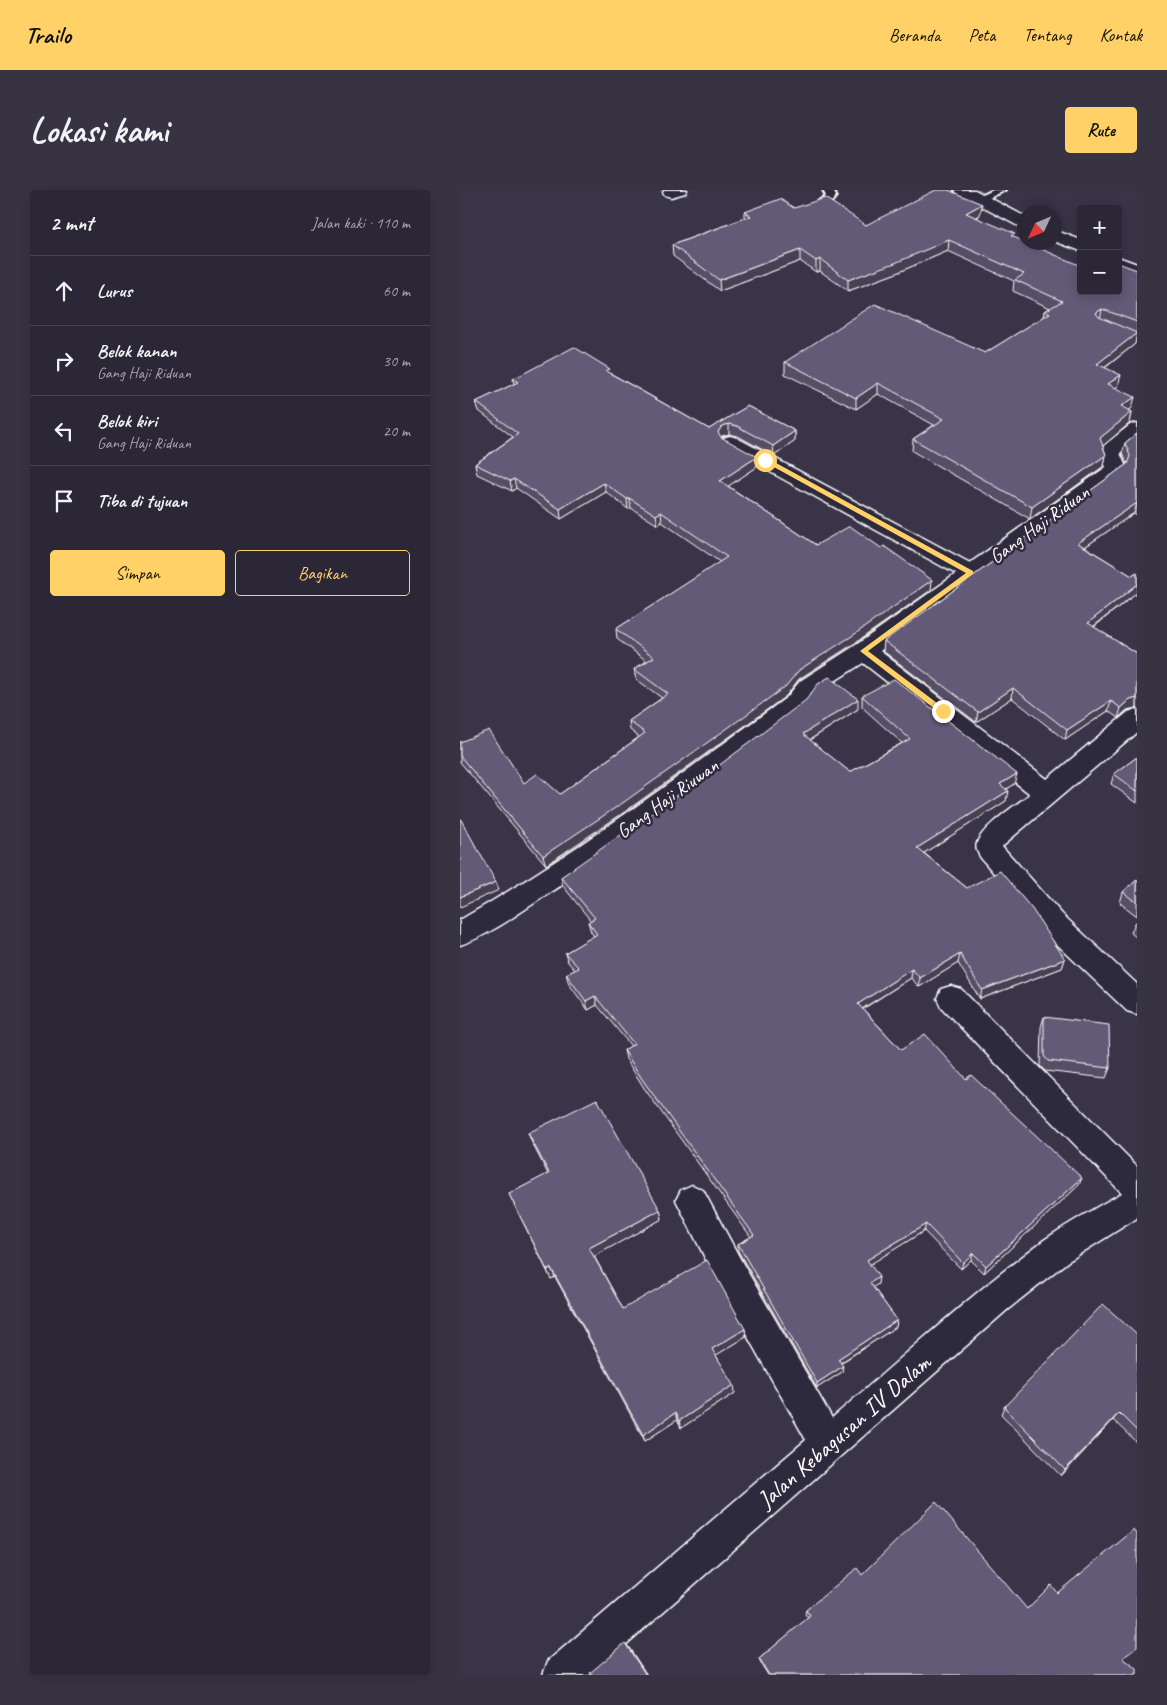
<!DOCTYPE html>
<html lang="id">
<meta charset="utf-8">
<style>
:root{--surface:#2c2737;--page:#383342;--text:#f1f3f6;--muted:#a6a5ad;--line:#484452;--accent:#ffd166}
body{margin:0;font-family:Caveat,sans-serif;background:var(--page);color:var(--text)}
.controls{position:absolute;right:15px;top:15px;display:grid;overflow:hidden;border-radius:5px;box-shadow:0 2px 12px #0003}
.controls button{width:45px;height:45px;display:grid;place-items:center;padding:0;border:0;border-bottom:1px solid var(--line);background:var(--surface);color:var(--text);font:25px sans-serif}
.compass{position:absolute;left:557px;top:15px;width:45px;height:45px;border-radius:50%;background:var(--surface);box-shadow:0 2px 12px #0003;rotate:226deg}
.stop{position:absolute;width:15px;height:15px;margin:-11px;border:4px solid #ffd166;border-radius:50%;background:#fff}
.stop.end{background:#ffd166;border-color:#fff;box-shadow:0 1px 5px #0008}
.list{margin:0;padding:0;list-style:none}
h2{display:flex;justify-content:space-between;align-items:center;height:65px;margin:0;padding:0 20px;font-size:21px}
h2 small{font-size:16px;font-weight:400;color:var(--muted)}
.list li{display:grid;grid-template-columns:32px 1fr auto;gap:15px;align-items:center;box-sizing:border-box;height:70px;padding:0 20px;border-top:1px solid var(--line)}
.list b{display:block;font-size:19px;white-space:nowrap}
.list p{margin:0;font-size:16px;white-space:nowrap;color:var(--muted)}
.list em{font-size:16px;font-style:normal;color:var(--muted)}
.actions{display:flex;gap:10px;padding:15px 20px}
.actions a{flex:1;padding:11px 0;border:1px solid var(--accent);border-radius:5px;text-align:center;font-size:18px;color:var(--accent)}
.actions .main{background:var(--accent);color:#111}
.icon{flex:none;width:28px;height:28px;fill:none;stroke:currentColor;stroke-width:2;stroke-linecap:round;stroke-linejoin:round}
.map{position:relative;flex:none;width:677px;height:1485px;overflow:hidden;border-radius:5px}
header{display:flex;align-items:center;gap:30px;box-sizing:border-box;height:70px;padding:0 25px;background:var(--accent);color:#111}
header strong{font-size:24px}
nav{display:flex;gap:28px;margin-inline-start:auto;font-size:18px}
.intro{display:flex;align-items:center;justify-content:space-between;box-sizing:border-box;height:120px;padding:0 30px}
h1{margin:0;font-size:35px}
.button{padding:12px 22px;border-radius:5px;background:var(--accent);color:#111;font-size:18px;font-weight:700}
main{display:flex;gap:30px;padding:0 30px}
aside{flex:1;background:var(--surface);border-radius:5px;box-shadow:0 2px 12px #0003}
.map>svg:first-child{display:block}
.lines{fill:none;stroke-linecap:round;stroke-linejoin:round}
.service-casing{stroke:#fff;stroke-width:4}
.minor-casing{stroke:#fff;stroke-width:3}
.service{fill:#2f2a3d;fill-rule:evenodd}
.minor{fill:#2f2a3d;fill-rule:evenodd}
.wall{fill:#564d66;stroke:#fff}
.shaded-wall{fill:#463f53;stroke:#fff}
.building{fill:#645a77;stroke:#fff}
.route{fill:#ffd166}
.labels{text-anchor:middle;stroke-width:5;stroke-linejoin:round;paint-order:stroke}
.street-label{font-size:20px;fill:#fff;stroke:#2f2a3d}
.near-street-label{font-size:24px;fill:#fff;stroke:#2f2a3d}
</style>
<header>
<strong>Trailo</strong>
<nav><a>Beranda</a><a>Peta</a><a>Tentang</a><a>Kontak</a></nav>
</header>
<div class="intro"><h1>Lokasi kami</h1><a class="button">Rute</a></div>
<main>
<aside>
<h2>2 mnt<small>Jalan kaki · 110 m</small></h2>
<ul class="list">
<li><svg class="icon" aria-label="ahead" viewBox="0 0 24 24"><path d="M12 20V5M6 11l6-6 6 6"/></svg><div><b>Lurus</b></div><em>60 m</em></li>
<li><svg class="icon" aria-label="right" viewBox="0 0 24 24"><path d="M7 20v-9h11M14 6l5 5-5 5"/></svg><div><b>Belok kanan</b><p>Gang Haji Riduan</p></div><em>30 m</em></li>
<li><svg class="icon" aria-label="left" viewBox="0 0 24 24"><path d="M17 20v-9H6M10 6l-5 5 5 5"/></svg><div><b>Belok kiri</b><p>Gang Haji Riduan</p></div><em>20 m</em></li>
<li><svg class="icon" aria-label="arrive" viewBox="0 0 24 24"><path d="M6 21V4h12l-3 4 3 4H6"/></svg><div><b>Tiba di tujuan</b></div></li>
</ul>
<div class="actions"><a class="main">Simpan</a><a>Bagikan</a></div>
</aside>
<div class="map">
<svg width="677" height="1485" viewBox="0 0 677 1485">
<rect width="100%" height="100%" fill="#3a3449"/>
<filter id="ink" filterUnits="userSpaceOnUse"><feTurbulence type="fractalNoise" baseFrequency=".02" numOctaves="2"/><feDisplacementMap in="SourceGraphic" scale="10" xChannelSelector="R" yChannelSelector="G"/><feConvolveMatrix kernelMatrix="1 2 1 2 8 2 1 2 1" color-interpolation-filters="sRGB"/></filter>
<g filter="url(#ink)">
<g class="lines">
<g class="service-casing">
<g id="service">
<path d="M 363,0 L 373,0 L 376,6 C 371,14 361,22 352,20 L 352,16 L 366,6 Z"/>
<polygon points="533,0 546,0 523,11 517,11 515,9"/>
</g>
</g>
<g class="minor-casing">
<g id="minor">
<polygon points="204,0 227,0 225,3 211,7 205,5 203,2"/>
<polygon points="494,0 515,0 564,26 564,37 558,36 496,3"/>
<polygon points="594,40 621,50 621,61 594,51"/>
<polygon points="658,67 677,74 677,86 658,79"/>
<path d="M 677,233 L 677,249 L 660,263 L 666,277 L 663,283 L 420,461 L 587,589 L 668,522 L 677,519 L 677,542 L 542,656 L 602,724 L 677,794 L 677,824 L 667,821 L 582,740 L 521,668 C 518,663 515,659 517,653 C 522,637 556,615 570,604 L 403,473 L 356,503 L 345,519 C 260,583 175,649 85,706 C 59,723 30,745 0,755 L 0,730 C 115,664 221,585 327,507 L 340,491 L 396,455 L 496,384 L 263,256 L 260,252 L 263,248 L 270,246 L 277,248 L 510,373 L 646,277 L 639,261 L 642,257 L 670,235 Z"/>
<path d="M 491,796 L 501,799 L 677,976 L 677,1028 L 607,1072 L 547,1120 L 131,1485 L 83,1485 L 88,1471 L 346,1250 L 259,1096 L 216,1010 L 221,1000 L 232,995 L 243,1000 L 283,1074 L 372,1228 C 442,1168 510,1105 584,1050 C 609,1033 635,1018 662,1003 L 481,817 L 477,808 L 481,799 Z"/>
</g>
</g>
<use href="#service" class="service"/>
<use href="#minor" class="minor"/>
</g>
<g class="wall">
<polygon points="334,18 406,35 520,25 517,28 554,48 621,101 677,80 677,146 675,154 645,178 658,196 656,198 672,218 669,220 672,222 670,233 643,256 646,265 644,276 570,329 452,261 453,249 474,235 418,204 396,219 325,184 325,172 525,163 584,127 585,121 590,118 553,101 554,91 488,61 434,84 388,101 360,81 356,82 340,71 260,101 213,66 212,55 285,28 285,22"/>
<polygon points="150,183 249,239 288,216 335,241 335,251 314,266 278,246 269,244 262,246 261,248 297,277 268,296 356,355 471,400 395,453 339,489 326,506 286,535 166,621 86,675 0,572 0,552 64,593 100,604 179,547 170,540 169,531 202,508 176,489 174,479 187,471 157,449 156,439 260,372 202,332 198,335 171,318 168,319 146,302 101,329 56,298 52,301 17,284 15,274 53,247 19,221 16,212 54,194 53,189"/>
<polygon points="677,243 677,325 674,323 625,357 672,386 677,383 677,402 634,437 677,464 677,518 667,520 658,528 648,521 605,550 552,508 516,532 423,461 424,451 667,274 662,264 665,253"/>
<polygon points="402,506 554,594 546,599 546,611 464,663 507,698 605,769 602,778 520,809 498,773 459,797 451,788 403,819 441,860 506,889 619,995 524,1083 511,1070 501,1079 464,1041 410,1074 418,1094 413,1097 437,1130 436,1137 381,1173 382,1182 357,1198 278,1061 278,1054 291,1047 184,898 166,869 164,860 171,856 137,815 128,820 109,794 106,784 115,780 108,772 105,763 134,746 131,742 128,732 131,731 103,696 101,687 398,519 350,550 390,582 442,553 402,517"/>
<polygon points="677,567 677,613 651,594 654,584"/>
<polygon points="677,690 677,726 660,713 663,702"/>
<polygon points="677,731 677,748 671,743 675,733"/>
<polygon points="584,827 650,878 646,888 585,881 580,876 581,837"/>
<polygon points="68,943 200,1020 202,1029 134,1066 163,1119 285,1139 286,1147 256,1165 275,1203 221,1238 217,1230 185,1251 95,1087 91,1089 49,1004 88,984 72,953"/>
<polygon points="677,1145 677,1253 653,1230 601,1286 541,1224 544,1217"/>
<polygon points="402,1385 566,1419 597,1403 663,1468 677,1485 308,1485 300,1472 299,1469 348,1428 345,1424 346,1420"/>
</g>
<g class="shaded-wall">
<polygon points="522,14 520,25 505,34 506,23"/>
<polygon points="489,50 488,61 434,84 388,101 388,90"/>
<polygon points="340,60 340,71 260,101 259,90"/>
<polygon points="360,69 360,81 356,82 356,71"/>
<polygon points="642,119 640,130 636,123"/>
<polygon points="677,143 675,154 635,185 637,174"/>
<polygon points="661,185 658,196 646,206 648,194"/>
<polygon points="418,193 418,204 396,219 396,208"/>
<polygon points="675,207 672,218 659,228 662,216"/>
<polygon points="672,222 670,233 638,260 640,248"/>
<polygon points="269,234 269,244 262,246 258,252 258,242 262,236"/>
<polygon points="335,241 335,251 314,266 313,256"/>
<polygon points="646,265 644,276 570,329 572,317"/>
<polygon points="297,267 297,277 261,301 260,291"/>
<polygon points="54,289 56,298 52,301 50,291"/>
<polygon points="144,293 146,302 101,329 100,319"/>
<polygon points="169,308 171,318 168,319 167,309"/>
<polygon points="677,313 674,323 616,363 618,353"/>
<polygon points="201,322 202,332 198,335 196,325"/>
<polygon points="472,390 471,400 395,453 339,489 326,506 286,535 166,621 86,675 83,666 339,480"/>
<polygon points="677,394 677,402 625,443 628,433"/>
<polygon points="553,498 552,508 516,532 518,522"/>
<polygon points="677,508 677,518 667,520 658,528 661,518 670,510"/>
<polygon points="398,509 398,519 343,554 343,544"/>
<polygon points="651,511 648,521 605,550 607,540"/>
<polygon points="557,584 554,594 538,604 540,594"/>
<polygon points="548,601 546,611 456,668 457,658"/>
<polygon points="36,692 39,700 0,717 0,707"/>
<polygon points="500,764 498,773 459,797 460,788"/>
<polygon points="605,769 602,778 520,809 522,800"/>
<polygon points="452,779 451,788 397,822 398,814"/>
<polygon points="135,806 137,815 128,820 126,811"/>
<polygon points="622,988 619,995 524,1083 526,1076"/>
<polygon points="200,1020 202,1029 133,1067 129,1058"/>
<polygon points="466,1034 464,1041 406,1077 407,1070"/>
<polygon points="513,1063 511,1070 501,1079 503,1073"/>
<polygon points="91,1078 95,1087 91,1089 87,1080"/>
<polygon points="419,1087 418,1094 409,1100 410,1093"/>
<polygon points="437,1130 436,1137 377,1175 378,1169"/>
<polygon points="285,1139 286,1147 253,1167 252,1159"/>
<polygon points="383,1176 382,1182 357,1198 357,1193"/>
<polygon points="274,1195 275,1203 221,1238 219,1231"/>
<polygon points="215,1223 217,1230 185,1251 183,1245"/>
<polygon points="659,1223 653,1230 601,1286 605,1280"/>
<polygon points="165,1453 168,1456 187,1485 186,1485"/>
</g>
<g class="building">
<polygon points="476,0 488,0 522,14 506,23 555,44 551,46 621,76 621,101 658,101 658,73 677,80 677,132 642,119 636,123 639,127 677,143 637,174 661,185 648,194 675,207 662,216 672,222 640,248 646,265 572,317 453,249 484,229 418,193 396,208 325,172 415,114 525,163 590,123 585,121 602,111 555,90 564,84 489,50 435,73 388,90 360,69 356,71 340,60 259,90 212,55 291,26 285,22 320,9 334,18 365,8 406,35"/>
<polygon points="114,157 150,179 146,181 249,239 288,216 335,241 313,256 277,236 269,234 262,236 258,242 261,247 297,267 260,291 356,355 390,336 421,358 424,356 472,390 395,444 339,480 326,496 286,525 164,612 83,666 0,566 0,552 29,540 64,593 77,584 100,604 185,543 169,531 208,504 174,479 194,467 156,439 267,367 201,322 196,325 169,308 167,309 144,293 100,319 54,289 50,291 15,274 58,244 16,212 58,192 53,189"/>
<polygon points="677,243 677,313 618,353 672,386 677,383 677,394 628,433 677,464 677,508 670,510 661,518 651,511 607,540 553,498 518,522 424,451 667,274 670,266 665,253"/>
<polygon points="369,487 398,509 343,544 390,582 450,549 402,506 434,489 557,584 540,594 548,601 457,658 507,698 540,681 572,719 605,769 522,800 500,764 460,788 452,779 398,814 441,860 465,844 506,889 511,885 622,988 526,1076 513,1063 503,1073 466,1034 407,1070 419,1087 410,1093 437,1130 378,1169 383,1176 357,1193 278,1054 294,1045 182,889 164,860 174,854 135,806 126,811 106,784 119,778 105,763 137,744 128,732 135,728 101,687 249,583 346,510 358,494"/>
<polygon points="677,567 677,601 654,584"/>
<polygon points="0,628 36,692 0,707"/>
<polygon points="677,690 677,712 663,702"/>
<polygon points="584,827 649,835 650,878 588,871 584,866"/>
<polygon points="137,909 200,1020 129,1058 163,1119 247,1070 285,1139 252,1159 274,1195 219,1231 215,1223 183,1245 91,1078 87,1080 49,1004 89,983 68,943"/>
<polygon points="643,1114 677,1145 677,1241 659,1223 605,1280 544,1217"/>
<polygon points="476,1312 567,1419 591,1395 597,1403 674,1340 677,1344 677,1457 663,1468 677,1479 677,1485 309,1485 299,1469 350,1426 346,1420 397,1378 402,1385"/>
<polygon points="165,1453 186,1485 131,1485 130,1483"/>
</g>
</g>
<polygon class="route" points="303,268 307,268 513,381 513,384 408,461 485,519 485,523 480,523 400,461 506,383 303,271"/>
<g class="labels">
<g class="street-label">
<text transform="translate(579 334) rotate(-36)" y="7">Gang Haji Riduan</text>
<text transform="translate(207 608) rotate(-36)" y="7">Gang Haji Riuwan</text>
</g>
<g class="near-street-label">
<text transform="translate(384 1241) rotate(-41)" y="8">Jalan Kebagusan IV Dalam</text>
</g>
</g>
</svg>
<div class="controls">
<button>+</button>
<button>−</button>
</div>
<svg class="compass" viewBox="-18 -18 36 36"><path d="M0-13l5 13h-10z" fill="#e53935"/><path d="M0 13l5-13h-10z" fill="#a6a5ad"/></svg>
<div class="stop" style="left:305px;top:270px"></div>
<div class="stop end" style="left:483px;top:521px"></div>
</div>
</main>
